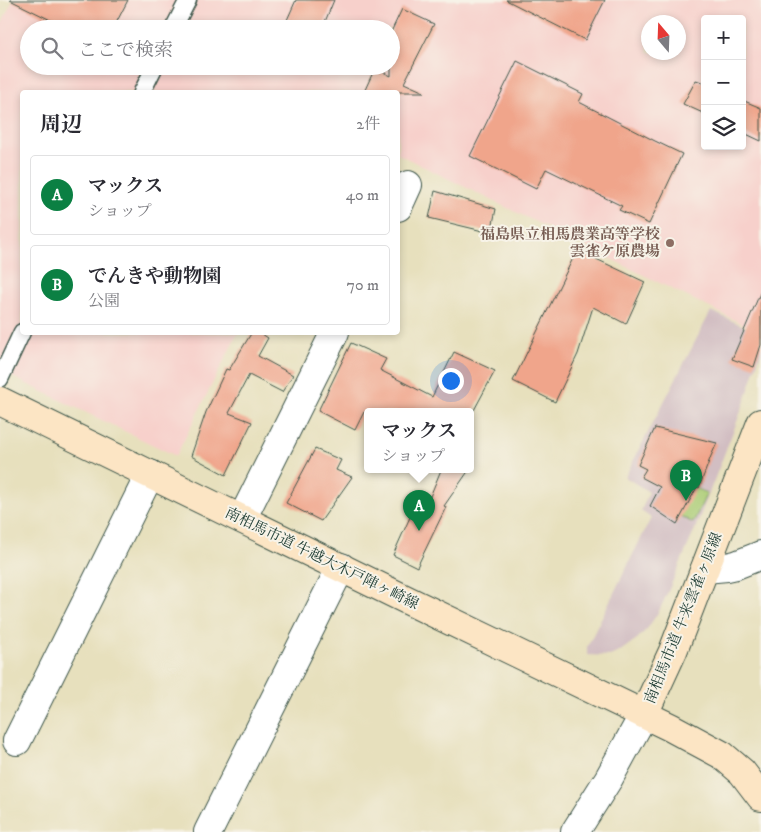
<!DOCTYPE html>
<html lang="ja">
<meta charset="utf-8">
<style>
:root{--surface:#fff;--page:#f2f2f3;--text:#2b2b33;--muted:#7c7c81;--line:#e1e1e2;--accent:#0b8043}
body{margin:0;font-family:"IM FELL DW Pica","Noto Serif JP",serif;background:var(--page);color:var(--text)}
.controls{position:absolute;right:15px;top:15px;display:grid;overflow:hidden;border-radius:5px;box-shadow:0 2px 8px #0003}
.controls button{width:45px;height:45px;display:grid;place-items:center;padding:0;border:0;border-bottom:1px solid var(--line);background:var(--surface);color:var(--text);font:25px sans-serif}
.compass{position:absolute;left:641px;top:15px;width:45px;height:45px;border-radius:50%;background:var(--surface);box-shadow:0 2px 8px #0003;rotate:341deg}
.you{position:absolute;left:450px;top:380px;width:18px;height:18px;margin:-12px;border:4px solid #fff;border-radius:50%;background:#1a73e8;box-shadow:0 0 0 8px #1a73e833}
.badge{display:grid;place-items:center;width:32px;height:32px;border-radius:50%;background:var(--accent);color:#fff;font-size:16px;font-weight:700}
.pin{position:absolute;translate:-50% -41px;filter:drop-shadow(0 1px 2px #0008)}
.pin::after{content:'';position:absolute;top:26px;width:18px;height:15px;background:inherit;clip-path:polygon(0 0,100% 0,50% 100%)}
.popup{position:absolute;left:364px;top:408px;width:110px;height:65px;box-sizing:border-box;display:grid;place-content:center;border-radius:5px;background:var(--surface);filter:drop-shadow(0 1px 4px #0005);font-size:16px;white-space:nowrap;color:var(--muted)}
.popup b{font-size:19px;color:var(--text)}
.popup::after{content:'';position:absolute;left:50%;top:100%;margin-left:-10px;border:10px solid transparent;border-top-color:var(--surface)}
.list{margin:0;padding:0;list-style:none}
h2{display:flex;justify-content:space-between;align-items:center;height:65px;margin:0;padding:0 20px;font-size:21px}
h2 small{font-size:16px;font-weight:400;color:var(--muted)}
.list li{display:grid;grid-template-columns:32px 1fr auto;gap:15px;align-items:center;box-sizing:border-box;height:80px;margin:0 10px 10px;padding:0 10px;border:1px solid var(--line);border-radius:5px}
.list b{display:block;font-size:19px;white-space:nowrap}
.list p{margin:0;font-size:16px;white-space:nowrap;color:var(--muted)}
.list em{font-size:16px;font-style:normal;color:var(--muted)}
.icon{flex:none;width:28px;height:28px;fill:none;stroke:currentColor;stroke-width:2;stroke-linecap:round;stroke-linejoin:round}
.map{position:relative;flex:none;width:761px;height:832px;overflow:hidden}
.search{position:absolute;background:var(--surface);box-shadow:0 2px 8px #0003;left:20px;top:20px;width:380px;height:55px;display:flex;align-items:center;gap:12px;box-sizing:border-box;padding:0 18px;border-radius:28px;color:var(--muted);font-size:19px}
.panel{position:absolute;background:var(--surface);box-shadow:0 2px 8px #0003;left:20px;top:90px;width:380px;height:245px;border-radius:5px}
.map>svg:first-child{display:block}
.built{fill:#f7d0cb;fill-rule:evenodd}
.industrial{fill:#d2bec2}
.green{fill:#abcc75;stroke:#658454}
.building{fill:#f0a58b}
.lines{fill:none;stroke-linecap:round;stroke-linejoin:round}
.lane-casing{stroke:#3d5549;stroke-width:19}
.street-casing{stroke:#3d5549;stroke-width:30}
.secondary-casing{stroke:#3d5549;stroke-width:30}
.lane{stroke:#fff;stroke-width:16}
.street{stroke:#fff;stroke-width:28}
.secondary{stroke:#fce5c4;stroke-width:28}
.education-dot{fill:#8d6e63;stroke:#f7f3e8;stroke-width:2}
.labels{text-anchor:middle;stroke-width:4;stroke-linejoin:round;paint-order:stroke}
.education-label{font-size:15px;font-weight:bold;fill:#785e54;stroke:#f7f3e8;text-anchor:end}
.street-label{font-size:15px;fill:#1f3d34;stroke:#f7f3e8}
</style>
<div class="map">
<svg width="761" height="832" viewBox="0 0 761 832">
<rect width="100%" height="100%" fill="#f7f3e8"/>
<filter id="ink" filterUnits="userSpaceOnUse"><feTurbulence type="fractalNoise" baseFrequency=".02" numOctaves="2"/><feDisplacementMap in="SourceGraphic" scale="10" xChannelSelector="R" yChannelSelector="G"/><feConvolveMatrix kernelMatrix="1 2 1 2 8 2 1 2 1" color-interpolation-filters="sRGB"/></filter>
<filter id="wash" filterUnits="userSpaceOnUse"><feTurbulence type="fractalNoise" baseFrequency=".0096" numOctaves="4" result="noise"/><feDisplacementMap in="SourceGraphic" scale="20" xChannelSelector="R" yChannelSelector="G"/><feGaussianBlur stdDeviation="1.12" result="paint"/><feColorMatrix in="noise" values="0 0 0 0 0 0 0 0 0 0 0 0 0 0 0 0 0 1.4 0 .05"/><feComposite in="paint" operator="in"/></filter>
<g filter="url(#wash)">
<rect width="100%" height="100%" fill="#e7e0bd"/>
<path class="built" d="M 13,0 L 761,0 L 761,333 L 398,154 L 398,92 L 22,92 L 22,332 L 238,333 L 176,456 L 0,371 L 0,27 ZM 705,19 L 742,19 L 742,146 L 705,146 ZM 648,22 L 678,22 L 678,52 L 648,52 ZM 29,29 L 391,29 L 391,66 L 29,66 Z"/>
<polygon class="industrial" points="711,311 761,334 761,352 745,401 693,534 670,587 659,611 647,629 637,639 619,652 610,656 587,655 587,647 651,518 641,511 649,492 625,477"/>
<polygon class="green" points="679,481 707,493 693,523 665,508"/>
<g id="blocks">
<g class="building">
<polygon points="10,0 128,0 113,29 69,29"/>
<polygon points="296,0 334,0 322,29 283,29"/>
<polygon points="506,0 605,0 585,40"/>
<polygon points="402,9 434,24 404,83 424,92 399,92 398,96 398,92 364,92 375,68 391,76 391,32"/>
<polygon points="517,61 583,94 579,102 655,141 682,154 649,224 619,210 622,206 546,169 536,189 470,156"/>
<polygon points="696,80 705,83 705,114 683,104"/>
<polygon points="742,100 761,108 761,141 742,132"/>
<polygon points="435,191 496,209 491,233 429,218"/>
<polygon points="577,250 645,282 626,324 593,307 578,354 555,402 513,381"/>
<polygon points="761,291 761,345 754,367 732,359"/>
<polygon points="252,332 259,332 268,338 258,356 293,375 282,392 249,375 229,413 252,422 226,475 191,456 206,412 226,369 229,370"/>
<polygon points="351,343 386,359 380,370 432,397 454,352 495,371 473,412 364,412 355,430 318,411"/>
<polygon points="655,428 717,443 711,456 699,488 697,487 677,524 650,506 660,487 641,477 646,469 638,465"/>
<polygon points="315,449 341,460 336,470 352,477 321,521 286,503"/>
<polygon points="441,470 469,470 444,506 446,507 417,567 393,555 420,495 429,499"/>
</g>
</g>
</g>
<g filter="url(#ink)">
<use href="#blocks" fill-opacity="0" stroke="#3d5549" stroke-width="1"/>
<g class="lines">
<g class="lane-casing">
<g id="lane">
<polyline points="173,29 188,0"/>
<polyline points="142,92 155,66"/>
<polyline points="0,379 22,332"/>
</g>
</g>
<g class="street-casing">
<g id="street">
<polyline points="398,207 408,185"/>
<polyline points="242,519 335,332"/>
<polyline points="705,569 727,567 736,565 761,555"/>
<polyline points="17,741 150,474"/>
<polyline points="208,832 341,567"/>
<polyline points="575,832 609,778 644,714"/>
</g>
</g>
<g class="secondary-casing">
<g id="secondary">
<polyline points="0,401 409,601 670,727 722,755 742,772 761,797"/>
<polyline points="644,714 673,651 761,423"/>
</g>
</g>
<use href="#lane" class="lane"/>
<use href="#street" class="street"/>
<use href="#secondary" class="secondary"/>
</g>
</g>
<circle class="education-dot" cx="670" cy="243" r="5"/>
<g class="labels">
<g class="education-label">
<text x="660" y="239">福島県立相馬農業高等学校<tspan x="660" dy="17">雲雀ケ原農場</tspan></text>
</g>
<g class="street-label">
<text transform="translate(322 558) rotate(26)" y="5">南相馬市道 牛越大木戸陣ヶ崎線</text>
<text transform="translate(683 618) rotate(-68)" y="5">南相馬市道 牛来雲雀ヶ原線</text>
</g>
</g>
</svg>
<div class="controls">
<button>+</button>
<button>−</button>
<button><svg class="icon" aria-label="layers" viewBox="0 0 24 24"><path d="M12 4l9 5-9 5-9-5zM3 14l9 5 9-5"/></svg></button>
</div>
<svg class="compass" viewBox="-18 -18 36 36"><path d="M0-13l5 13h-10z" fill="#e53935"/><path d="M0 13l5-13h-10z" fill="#7c7c81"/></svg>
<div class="you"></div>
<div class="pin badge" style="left:419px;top:531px">A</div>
<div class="popup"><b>マックス</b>ショップ</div>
<div class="pin badge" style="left:686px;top:501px">B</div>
<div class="search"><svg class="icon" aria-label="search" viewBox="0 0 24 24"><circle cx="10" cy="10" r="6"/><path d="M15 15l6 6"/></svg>ここで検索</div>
<section class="panel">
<h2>周辺<small>2件</small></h2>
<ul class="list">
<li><span class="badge">A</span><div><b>マックス</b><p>ショップ</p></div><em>40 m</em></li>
<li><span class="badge">B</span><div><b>でんきや動物園</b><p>公園</p></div><em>70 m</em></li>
</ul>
</section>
</div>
